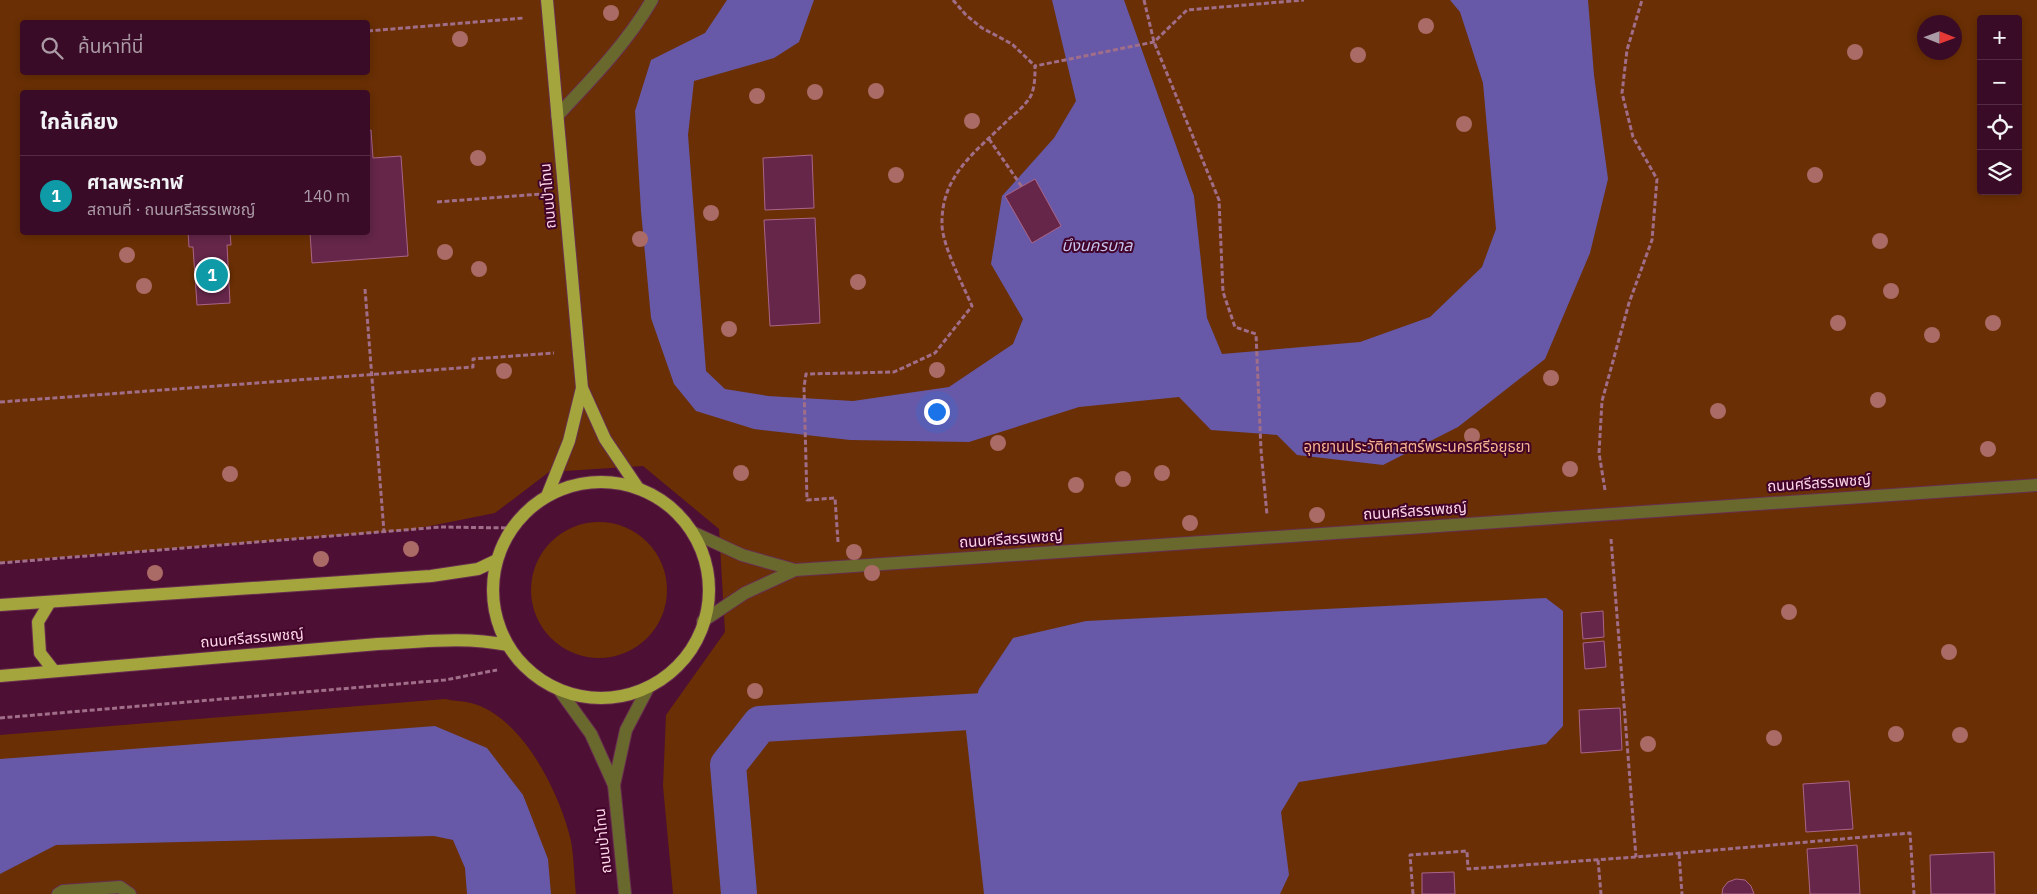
<!DOCTYPE html>
<html lang="th">
<meta charset="utf-8">
<style>
:root{--surface:#3a0b26;--page:#41142e;--text:#f1f3f6;--muted:#ab9ba7;--line:#542b43;--accent:#33d4a8}
body{margin:0;font-family:"IBM Plex Sans","Noto Sans Thai",sans-serif;background:var(--page);color:var(--text)}
.controls{position:absolute;right:15px;top:15px;display:grid;overflow:hidden;border-radius:5px;box-shadow:0 2px 8px #0003}
.controls button{width:45px;height:45px;display:grid;place-items:center;padding:0;border:0;border-bottom:1px solid var(--line);background:var(--surface);color:var(--text);font:25px sans-serif}
.compass{position:absolute;left:1917px;top:15px;width:45px;height:45px;border-radius:50%;background:var(--surface);box-shadow:0 2px 8px #0003;rotate:91deg}
.you{position:absolute;left:936px;top:411px;width:18px;height:18px;margin:-12px;border:4px solid #fff;border-radius:50%;background:#1a73e8;box-shadow:0 0 0 8px #1a73e833}
.badge{display:grid;place-items:center;width:32px;height:32px;border-radius:50%;background:var(--accent);color:#fff;font-size:16px;font-weight:700}
.pin{position:absolute;translate:-50% -50%;border:2px solid #fff;box-shadow:0 1px 5px #0006}
.list{margin:0;padding:0;list-style:none}
h2{display:flex;justify-content:space-between;align-items:center;height:65px;margin:0;padding:0 20px;font-size:21px}
h2 small{font-size:16px;font-weight:400;color:var(--muted)}
.list li{display:grid;grid-template-columns:32px 1fr auto;gap:15px;align-items:center;box-sizing:border-box;height:80px;padding:0 20px;border-top:1px solid var(--line)}
.list b{display:block;font-size:19px;white-space:nowrap}
.list p{margin:0;font-size:16px;white-space:nowrap;color:var(--muted)}
.list em{font-size:16px;font-style:normal;color:var(--muted)}
.icon{flex:none;width:28px;height:28px;fill:none;stroke:currentColor;stroke-width:2;stroke-linecap:round;stroke-linejoin:round}
.map{position:relative;flex:none;width:2037px;height:894px;overflow:hidden}
.search{position:absolute;background:var(--surface);box-shadow:0 2px 8px #0003;left:20px;top:20px;width:350px;height:55px;display:flex;align-items:center;gap:12px;box-sizing:border-box;padding:0 18px;border-radius:5px;color:var(--muted);font-size:19px}
.panel{position:absolute;background:var(--surface);box-shadow:0 2px 8px #0003;left:20px;top:90px;width:350px;height:145px;border-radius:5px}
.map>svg:first-child{display:block}
.green{fill:#6a2f04;fill-rule:evenodd}
.water{fill:#6759a8}
.lines{fill:none;stroke-linecap:round;stroke-linejoin:round}
.canal{stroke:#6759a8;stroke-width:36}
.building{fill:#652649;stroke:#aa6587}
.minor-casing{stroke:#692f50;stroke-width:14}
.major-casing{stroke:#692f50;stroke-width:14}
.path{stroke:#a16e89;stroke-width:3;stroke-dasharray:5 2.5;stroke-linecap:butt}
.minor{stroke:#69692d;stroke-width:12}
.major{stroke:#a5a53e;stroke-width:12}
.tree{fill:#aa6a66}
.labels{text-anchor:middle;stroke-width:4;stroke-linejoin:round;paint-order:stroke}
.street-label{font-size:15px;fill:#fcd5e6;stroke:#410329}
.park-label{font-size:15px;fill:#f6b490;stroke:#410329}
.water-label{font-size:16px;font-style:italic;fill:#c7c3ef;stroke:#410329}
</style>
<div class="map">
<svg width="2037" height="894" viewBox="0 0 2037 894">
<rect width="100%" height="100%" fill="#4d0f33"/>
<g class="green">
<path d="M 0,0 L 2037,0 L 2037,894 L 673,894 L 663,786 L 666,715 L 725,632 L 719,529 L 643,466 L 549,472 L 495,513 L 410,530 L 0,562 ZM 1981,19 L 2018,19 L 2018,191 L 1981,191 ZM 22,22 L 368,22 L 368,72 L 22,72 ZM 1924,22 L 1954,22 L 1954,52 L 1924,52 ZM 22,92 L 368,92 L 368,232 L 22,232 Z"/>
<circle cx="599" cy="590" r="68"/>
<path d="M 445,699 C 453,701 463,701 471,703 C 522,716 560,793 571,841 C 574,858 574,877 576,894 L 0,894 L 0,735 Z"/>
</g>
<g class="water">
<polygon points="727,0 814,0 799,42 774,58 694,81 688,135 706,371 725,389 768,396 853,401 949,387 1013,344 1023,319 991,264 1002,196 1054,138 1076,101 1052,0 1124,0 1194,196 1207,318 1222,354 1360,342 1430,317 1482,267 1496,229 1483,83 1460,12 1450,0 1588,0 1594,75 1608,179 1590,253 1545,359 1458,427 1383,465 1297,455 1277,435 1211,430 1179,397 1079,407 969,442 850,440 754,429 696,411 674,384 651,318 641,211 635,111 651,60 705,33"/>
<polygon points="1546,598 1563,611 1563,726 1546,744 1299,782 1281,812 1289,875 1280,894 984,894 966,731 979,689 1013,638 1086,621"/>
<polygon points="435,726 487,748 523,795 548,859 551,894 467,894 465,868 453,840 434,836 56,845 0,874 0,759"/>
</g>
<g class="lines">
<polyline class="canal" points="739,894 728,765 760,724 1020,709"/>
</g>
<g class="building">
<polygon points="371,130 373,158 401,156 408,256 312,263 310,232 368,232 368,131"/>
<polygon points="812,155 814,208 765,210 763,158"/>
<polygon points="1035,179 1061,226 1032,243 1005,196"/>
<polygon points="815,218 820,323 770,326 764,220"/>
<polygon points="188,232 230,232 231,245 227,245 230,303 197,305 193,247 189,247"/>
<polygon points="1603,611 1604,637 1583,639 1581,613"/>
<polygon points="1604,641 1606,667 1585,669 1583,643"/>
<polygon points="1620,708 1622,750 1581,753 1579,710"/>
<polygon points="1849,781 1853,829 1806,832 1803,784"/>
<polygon points="1857,845 1860,894 1810,894 1807,849"/>
<polygon points="1994,852 1995,894 1931,894 1930,855"/>
<polygon points="1454,872 1455,894 1422,894 1422,873"/>
<polygon points="1736,879 1745,880 1751,886 1754,894 1722,894 1723,888 1728,882"/>
</g>
<g class="lines">
<g class="minor-casing">
<g id="minor">
<path d="M 557,116 C 591,80 627,43 652,0"/>
<polyline points="692,532 742,555 795,570"/>
<polyline points="703,621 745,593 795,570 2037,485"/>
<polyline points="560,691 591,734 614,785"/>
<polyline points="58,894 63,891 120,887 130,894"/>
<polyline points="625,894 614,785 626,730 648,688"/>
</g>
</g>
<g class="major-casing">
<g id="major">
<polyline points="547,0 582,388 605,439 638,488"/>
<circle cx="601" cy="590" r="108"/>
<polyline points="547,496 569,441 582,388"/>
<polyline points="50,602 38,622 40,653 54,671"/>
<polyline points="0,605 431,576 478,569 497,560"/>
<path d="M 0,676 L 378,644 C 421,642 465,636 507,645"/>
</g>
</g>
<g class="path">
<polyline points="953,0 966,15 982,28 1012,44 1035,66"/>
<polyline points="1144,0 1154,42 1219,200 1223,292 1235,327 1256,334 1261,450 1267,515"/>
<polyline points="368,31 524,18"/>
<polyline points="989,139 1022,187"/>
<polyline points="437,202 541,194"/>
<polyline points="365,289 384,532"/>
<polyline points="0,402 473,367 473,359 554,353"/>
<polyline points="1605,490 1599,453 1602,401 1629,303 1652,240 1657,179 1633,137 1622,93 1627,50 1642,0"/>
<polyline points="1611,539 1636,857"/>
<path d="M 838,542 L 835,498 L 807,500 L 804,387 L 806,374 L 894,372 L 935,353 L 972,306 C 963,285 942,245 942,224 C 941,174 978,150 1010,118 C 1016,113 1024,106 1029,99 C 1035,90 1035,77 1035,66 L 1154,42 L 1187,10 L 1304,0"/>
<polyline points="0,563 441,527 512,528"/>
<polyline points="0,718 445,680 497,670"/>
<polyline points="1679,854 1682,894"/>
<polyline points="1598,860 1601,894"/>
<polyline points="1413,894 1410,855 1467,851 1468,869 1636,857 1910,833 1914,894"/>
</g>
<use href="#minor" class="minor"/>
<use href="#major" class="major"/>
</g>
<g class="tree">
<circle cx="611" cy="13" r="8"/>
<circle cx="1426" cy="26" r="8"/>
<circle cx="460" cy="39" r="8"/>
<circle cx="1855" cy="52" r="8"/>
<circle cx="1358" cy="55" r="8"/>
<circle cx="876" cy="91" r="8"/>
<circle cx="815" cy="92" r="8"/>
<circle cx="757" cy="96" r="8"/>
<circle cx="972" cy="121" r="8"/>
<circle cx="1464" cy="124" r="8"/>
<circle cx="478" cy="158" r="8"/>
<circle cx="896" cy="175" r="8"/>
<circle cx="1815" cy="175" r="8"/>
<circle cx="711" cy="213" r="8"/>
<circle cx="640" cy="239" r="8"/>
<circle cx="1880" cy="241" r="8"/>
<circle cx="445" cy="252" r="8"/>
<circle cx="127" cy="255" r="8"/>
<circle cx="479" cy="269" r="8"/>
<circle cx="858" cy="282" r="8"/>
<circle cx="144" cy="286" r="8"/>
<circle cx="1891" cy="291" r="8"/>
<circle cx="1838" cy="323" r="8"/>
<circle cx="1993" cy="323" r="8"/>
<circle cx="729" cy="329" r="8"/>
<circle cx="1932" cy="335" r="8"/>
<circle cx="937" cy="370" r="8"/>
<circle cx="504" cy="371" r="8"/>
<circle cx="1551" cy="378" r="8"/>
<circle cx="1878" cy="400" r="8"/>
<circle cx="1718" cy="411" r="8"/>
<circle cx="1472" cy="436" r="8"/>
<circle cx="998" cy="443" r="8"/>
<circle cx="1988" cy="449" r="8"/>
<circle cx="1570" cy="469" r="8"/>
<circle cx="741" cy="473" r="8"/>
<circle cx="1162" cy="473" r="8"/>
<circle cx="230" cy="474" r="8"/>
<circle cx="1123" cy="479" r="8"/>
<circle cx="1076" cy="485" r="8"/>
<circle cx="1317" cy="515" r="8"/>
<circle cx="1190" cy="523" r="8"/>
<circle cx="411" cy="549" r="8"/>
<circle cx="854" cy="552" r="8"/>
<circle cx="321" cy="559" r="8"/>
<circle cx="155" cy="573" r="8"/>
<circle cx="872" cy="573" r="8"/>
<circle cx="1789" cy="612" r="8"/>
<circle cx="1949" cy="652" r="8"/>
<circle cx="755" cy="691" r="8"/>
<circle cx="1896" cy="734" r="8"/>
<circle cx="1960" cy="735" r="8"/>
<circle cx="1774" cy="738" r="8"/>
<circle cx="1648" cy="744" r="8"/>
</g>
<g class="labels">
<g class="street-label">
<text transform="translate(548 196) rotate(-95)" y="5">ถนนป่าโทน</text>
<text transform="translate(1819 483) rotate(-4)" y="5">ถนนศรีสรรเพชญ์</text>
<text transform="translate(1415 511) rotate(-4)" y="5">ถนนศรีสรรเพชญ์</text>
<text transform="translate(1011 539) rotate(-4)" y="5">ถนนศรีสรรเพชญ์</text>
<text transform="translate(252 638) rotate(-5)" y="5">ถนนศรีสรรเพชญ์</text>
<text transform="translate(603 841) rotate(-96)" y="5">ถนนป่าโทน</text>
</g>
<g class="park-label">
<text x="1417" y="452">อุทยานประวัติศาสตร์พระนครศรีอยุธยา</text>
</g>
<g class="water-label">
<text x="1097" y="251">บึงนครบาล</text>
</g>
</g>
</svg>
<div class="controls">
<button>+</button>
<button>−</button>
<button><svg class="icon" aria-label="locate" viewBox="0 0 24 24"><circle cx="12" cy="12" r="6"/><path d="M12 2v4M12 18v4M2 12h4M18 12h4"/></svg></button>
<button><svg class="icon" aria-label="layers" viewBox="0 0 24 24"><path d="M12 4l9 5-9 5-9-5zM3 14l9 5 9-5"/></svg></button>
</div>
<svg class="compass" viewBox="-18 -18 36 36"><path d="M0-13l5 13h-10z" fill="#e53935"/><path d="M0 13l5-13h-10z" fill="#ab9ba7"/></svg>
<div class="you"></div>
<div class="pin badge" style="left:212px;top:275px;background:#0f9aa8">1</div>
<div class="search"><svg class="icon" aria-label="search" viewBox="0 0 24 24"><circle cx="10" cy="10" r="6"/><path d="M15 15l6 6"/></svg>ค้นหาที่นี่</div>
<section class="panel">
<h2>ใกล้เคียง<small></small></h2>
<ul class="list">
<li><span class="badge" style="background:#0f9aa8">1</span><div><b>ศาลพระกาฬ</b><p>สถานที่ · ถนนศรีสรรเพชญ์</p></div><em>140 m</em></li>
</ul>
</section>
</div>
